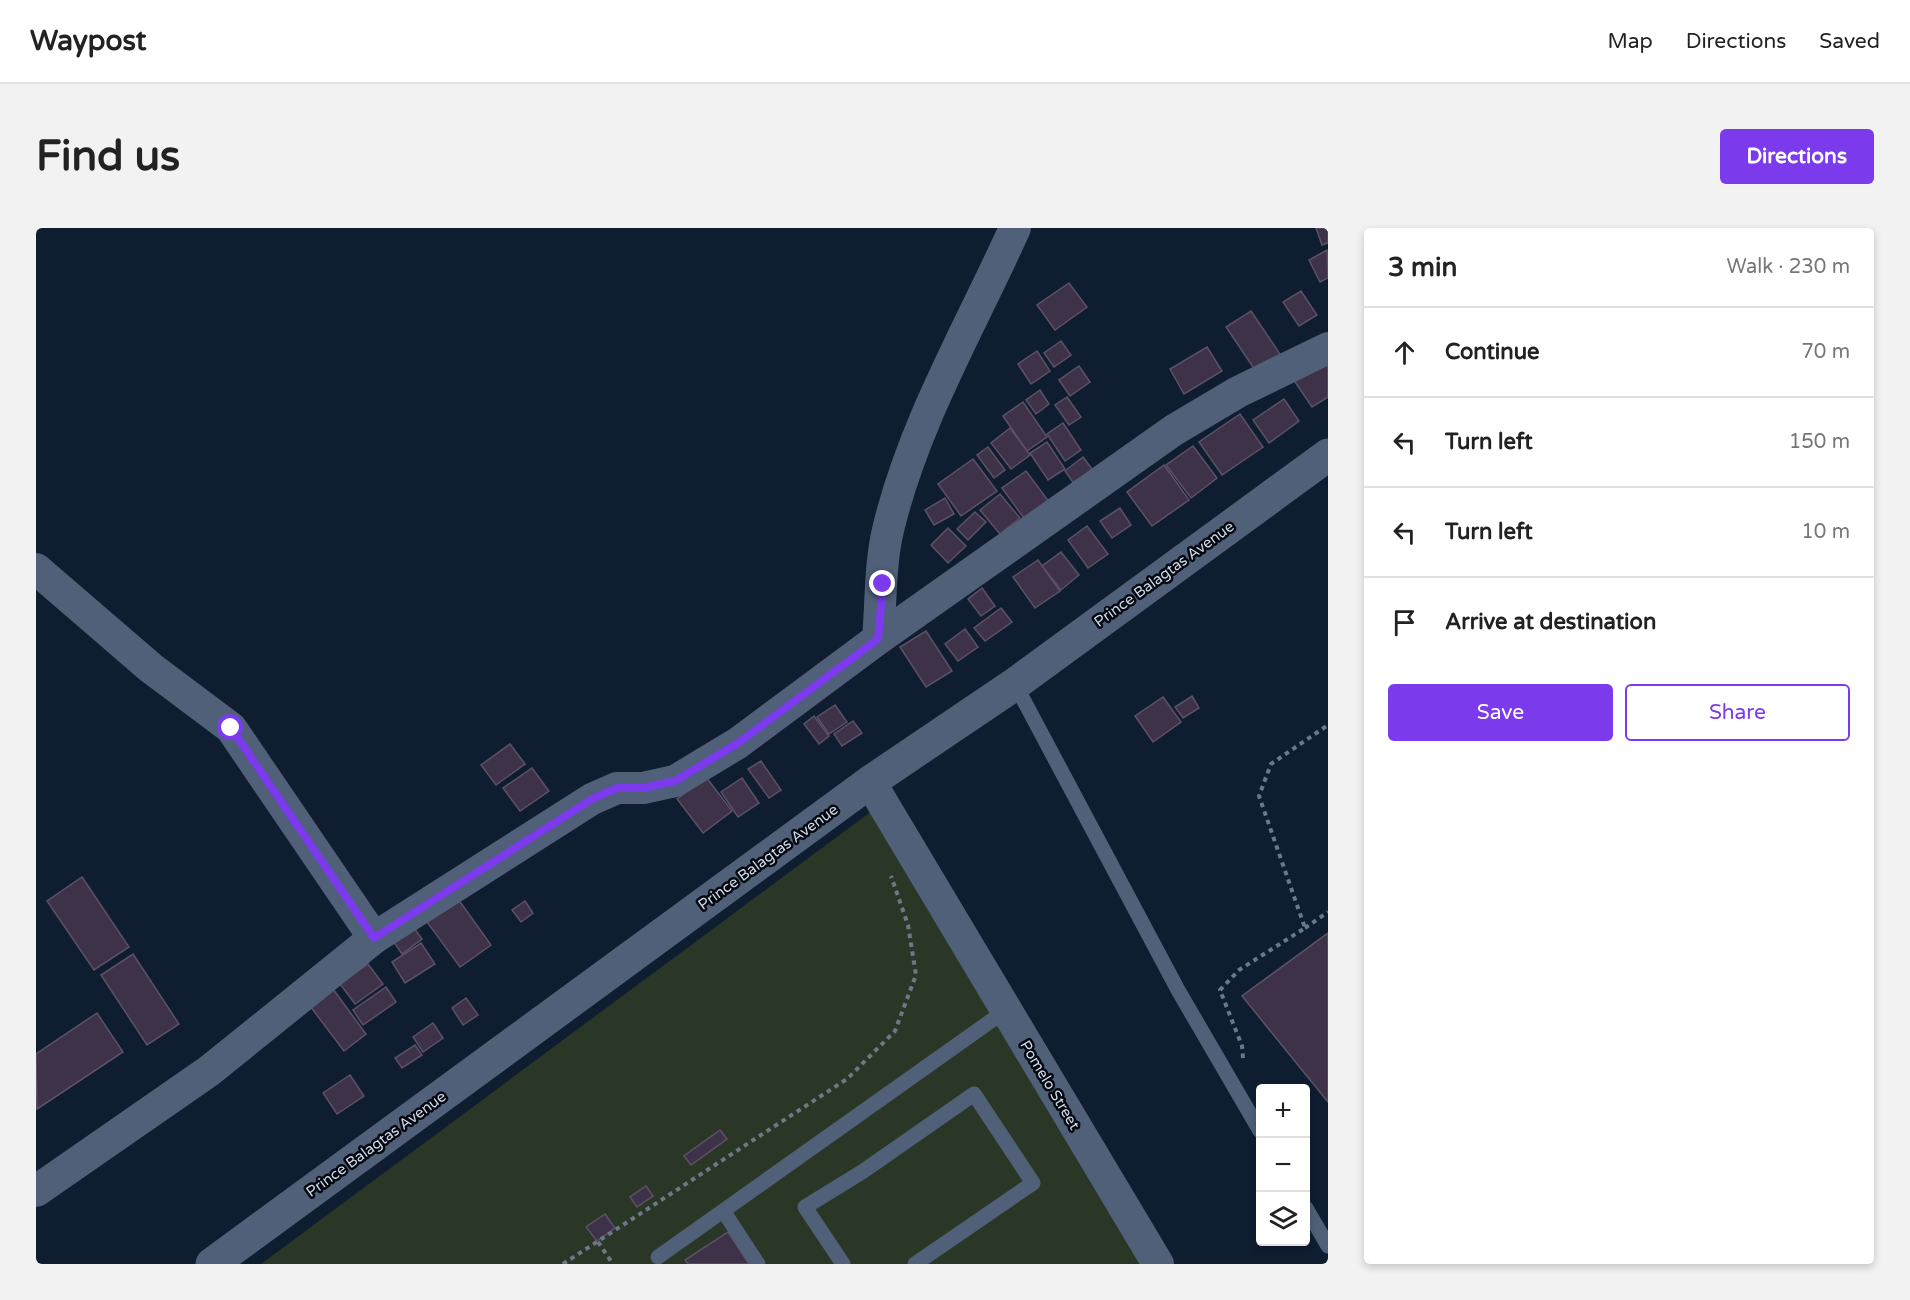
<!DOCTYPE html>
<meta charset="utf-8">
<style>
:root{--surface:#fff;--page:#f2f2f2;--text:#222;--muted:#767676;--line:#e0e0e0;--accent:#7c3aed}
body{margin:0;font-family:"Varela Round",sans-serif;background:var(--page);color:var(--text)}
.controls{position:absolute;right:18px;bottom:18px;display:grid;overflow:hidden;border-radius:6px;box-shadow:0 3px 9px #0003}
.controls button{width:54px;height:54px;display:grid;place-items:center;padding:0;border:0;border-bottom:2px solid var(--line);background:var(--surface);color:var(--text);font:30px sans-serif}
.stop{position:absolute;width:18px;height:18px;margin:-14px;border:4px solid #7c3aed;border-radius:50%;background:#fff}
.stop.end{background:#7c3aed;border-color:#fff;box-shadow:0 2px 6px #0008}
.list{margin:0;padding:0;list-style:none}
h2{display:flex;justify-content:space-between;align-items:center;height:78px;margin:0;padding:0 24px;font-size:26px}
h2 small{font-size:20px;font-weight:400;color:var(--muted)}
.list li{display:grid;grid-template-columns:39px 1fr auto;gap:18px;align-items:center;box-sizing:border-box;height:90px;padding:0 24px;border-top:2px solid var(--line)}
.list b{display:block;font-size:22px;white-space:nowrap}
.list em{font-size:20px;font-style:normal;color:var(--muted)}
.actions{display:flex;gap:12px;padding:18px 24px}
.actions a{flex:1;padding:14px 0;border:2px solid var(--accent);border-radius:6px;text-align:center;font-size:21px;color:var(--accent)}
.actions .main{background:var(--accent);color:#fff}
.icon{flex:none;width:33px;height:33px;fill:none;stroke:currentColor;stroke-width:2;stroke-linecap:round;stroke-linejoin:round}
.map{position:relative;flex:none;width:1292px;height:1036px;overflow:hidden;border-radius:6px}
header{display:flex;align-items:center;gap:36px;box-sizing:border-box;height:84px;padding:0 30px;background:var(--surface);border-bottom:2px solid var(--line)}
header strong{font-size:28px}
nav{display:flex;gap:33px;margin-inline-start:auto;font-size:21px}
.intro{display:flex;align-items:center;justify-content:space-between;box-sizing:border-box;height:144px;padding:0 36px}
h1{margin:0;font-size:42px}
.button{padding:15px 27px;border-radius:6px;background:var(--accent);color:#fff;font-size:21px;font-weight:700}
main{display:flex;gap:36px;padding:0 36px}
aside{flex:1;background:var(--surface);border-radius:6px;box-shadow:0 3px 9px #0003}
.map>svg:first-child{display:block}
.green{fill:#2b3726}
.building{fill:#3d3248;stroke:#5d5069;stroke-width:1.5}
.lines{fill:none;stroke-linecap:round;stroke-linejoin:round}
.path{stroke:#6b7888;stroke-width:4;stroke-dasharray:4.5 4.5;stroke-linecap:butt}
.lane{stroke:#4f6078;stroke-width:15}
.street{stroke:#4f6078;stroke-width:32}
.secondary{stroke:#4f6078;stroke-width:33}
.route{stroke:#7c3aed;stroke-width:8}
.labels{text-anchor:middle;stroke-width:5;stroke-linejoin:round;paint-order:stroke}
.street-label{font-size:15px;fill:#cfd9e7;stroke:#03070f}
</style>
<header>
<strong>Waypost</strong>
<nav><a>Map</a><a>Directions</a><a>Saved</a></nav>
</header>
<div class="intro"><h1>Find us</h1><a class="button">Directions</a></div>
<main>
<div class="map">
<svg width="1292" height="1036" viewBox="0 0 1292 1036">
<rect width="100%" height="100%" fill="#0e1d30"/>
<polygon class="green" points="840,580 1105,1036 225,1036"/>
<g class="building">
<polygon points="1280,0 1292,0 1292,15 1286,17"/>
<polygon points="1291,22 1292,50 1284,54 1273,32"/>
<polygon points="1033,55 1051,79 1019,102 1001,77"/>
<polygon points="1265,63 1281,87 1263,98 1247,74"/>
<polygon points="1215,83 1246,129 1221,145 1190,99"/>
<polygon points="1025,113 1035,127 1018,139 1008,125"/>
<polygon points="1171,119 1186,143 1148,166 1134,141"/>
<polygon points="1001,123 1014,143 995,156 982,136"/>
<polygon points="1286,128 1292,138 1292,169 1276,179 1255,148"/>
<polygon points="1043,138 1054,154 1034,168 1023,152"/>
<polygon points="1004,162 1013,176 1000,186 990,172"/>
<polygon points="1031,169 1045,189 1033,197 1019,177"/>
<polygon points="1248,171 1263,193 1233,215 1217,192"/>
<polygon points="987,174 1011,209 991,223 967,188"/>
<polygon points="1204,186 1227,219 1186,247 1163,214"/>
<polygon points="1027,195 1045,222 1029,233 1011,206"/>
<polygon points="974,200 994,227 975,241 955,215"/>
<polygon points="1011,214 1029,241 1012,252 994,225"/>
<polygon points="1157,218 1181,250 1155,270 1130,237"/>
<polygon points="952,219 969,242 958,250 941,227"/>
<polygon points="1047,229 1062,249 1043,263 1029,243"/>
<polygon points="937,231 961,263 925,288 902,256"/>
<polygon points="1128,237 1153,272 1116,298 1091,264"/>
<polygon points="990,243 1014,275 990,293 966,260"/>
<polygon points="964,266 984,290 964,306 944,282"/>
<polygon points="909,270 918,286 898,297 889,282"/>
<polygon points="1084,280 1095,297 1076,310 1064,293"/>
<polygon points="939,284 950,294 932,312 921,301"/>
<polygon points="1051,298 1072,326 1052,340 1032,312"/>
<polygon points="912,300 930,318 912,335 895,317"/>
<polygon points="1025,324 1043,347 1025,362 1006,338"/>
<polygon points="1002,332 1024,363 999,380 977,349"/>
<polygon points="946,360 959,378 945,388 932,371"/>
<polygon points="965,380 976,394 949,413 938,400"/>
<polygon points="929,401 942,419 922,433 909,416"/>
<polygon points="890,403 916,443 890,459 864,419"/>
<polygon points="1156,468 1163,480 1147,490 1139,479"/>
<polygon points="1127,469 1145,494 1117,514 1099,488"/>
<polygon points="799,477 811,494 793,506 781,489"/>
<polygon points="778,488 793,508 783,516 768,496"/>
<polygon points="817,493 826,505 806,518 798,506"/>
<polygon points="474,516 489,536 460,557 445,537"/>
<polygon points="725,533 745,562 733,570 712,541"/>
<polygon points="496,540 513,563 484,583 467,560"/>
<polygon points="670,549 696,583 667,605 641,571"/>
<polygon points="706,550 723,575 702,589 685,564"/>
<polygon points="46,649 93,719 58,742 11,673"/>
<polygon points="422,671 455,717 424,739 391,694"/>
<polygon points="489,673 497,685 485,694 476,682"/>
<polygon points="375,696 386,711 366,726 355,710"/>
<polygon points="1292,705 1292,874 1206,768"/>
<polygon points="385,715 399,736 369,755 356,734"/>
<polygon points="97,726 143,796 111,817 65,747"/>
<polygon points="332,736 347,756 319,776 304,756"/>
<polygon points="350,759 360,774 327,797 317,782"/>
<polygon points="297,761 330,806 308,823 274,778"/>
<polygon points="430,770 442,787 427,797 416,780"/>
<polygon points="61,785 87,824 1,881 0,826"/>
<polygon points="397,795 407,810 387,824 377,809"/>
<polygon points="379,817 386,827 366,840 359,830"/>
<polygon points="314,847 328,868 301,886 287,865"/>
<polygon points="684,902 691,911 655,937 648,928"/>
<polygon points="610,958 617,968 601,979 594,969"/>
<polygon points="569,986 579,1000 561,1013 550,999"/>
<polygon points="692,1004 713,1036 652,1036 649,1032"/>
</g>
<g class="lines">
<g class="path">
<polyline points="1269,700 1292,684"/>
<polyline points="1207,830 1206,818 1184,762 1203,742 1269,700 1223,568 1235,536 1292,497"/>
<polyline points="562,1014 577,1036"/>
<polyline points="527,1036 811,851 859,803 880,747 872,697 855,648"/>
</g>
<g class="lane">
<polyline points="979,456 1142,762 1224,903"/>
<polyline points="1270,980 1292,1018"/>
<polyline points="688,984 722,1036"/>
<polyline points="622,1029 969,783"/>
<polyline points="807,1036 769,979 826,944 938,866 997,955 879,1036"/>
</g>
<g class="street">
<polyline points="0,341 115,440 195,500 338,710"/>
<polyline points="842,411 1138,202 1202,164 1292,120"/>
<polyline points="834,554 1122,1036"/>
<path d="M 0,963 L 173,843 L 338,710 L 556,571 L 581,560 L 607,560 L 639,553 L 702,515 L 842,411 C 845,376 844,335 852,302 C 877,196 935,98 979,0"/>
</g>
<polyline class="secondary" points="176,1036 834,554 979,456 1292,227"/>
</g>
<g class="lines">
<polyline class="route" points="195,500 338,710 556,571 581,560 607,560 639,553 702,515 842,411 847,356"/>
</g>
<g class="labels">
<g class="street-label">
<text transform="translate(1128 346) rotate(-36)" y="5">Prince Balagtas Avenue</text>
<text transform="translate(732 629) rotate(-36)" y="5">Prince Balagtas Avenue</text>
<text transform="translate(1014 857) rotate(59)" y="5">Pomelo Street</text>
<text transform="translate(340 916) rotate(-36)" y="5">Prince Balagtas Avenue</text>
</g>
</g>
</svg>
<div class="controls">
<button>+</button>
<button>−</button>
<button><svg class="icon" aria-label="layers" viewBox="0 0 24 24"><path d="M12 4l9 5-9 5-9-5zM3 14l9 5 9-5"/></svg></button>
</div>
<div class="stop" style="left:195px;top:500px"></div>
<div class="stop end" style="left:847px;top:356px"></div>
</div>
<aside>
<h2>3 min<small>Walk · 230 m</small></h2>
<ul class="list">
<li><svg class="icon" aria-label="ahead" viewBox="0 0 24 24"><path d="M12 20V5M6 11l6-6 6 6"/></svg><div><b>Continue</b></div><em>70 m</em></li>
<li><svg class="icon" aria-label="left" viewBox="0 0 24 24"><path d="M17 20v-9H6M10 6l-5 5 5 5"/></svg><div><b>Turn left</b></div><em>150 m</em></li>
<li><svg class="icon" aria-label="left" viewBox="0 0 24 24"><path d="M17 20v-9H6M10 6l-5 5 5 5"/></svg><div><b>Turn left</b></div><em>10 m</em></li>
<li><svg class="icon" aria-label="arrive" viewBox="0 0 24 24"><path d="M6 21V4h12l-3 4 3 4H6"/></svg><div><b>Arrive at destination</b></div></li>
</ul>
<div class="actions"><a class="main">Save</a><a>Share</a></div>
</aside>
</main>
